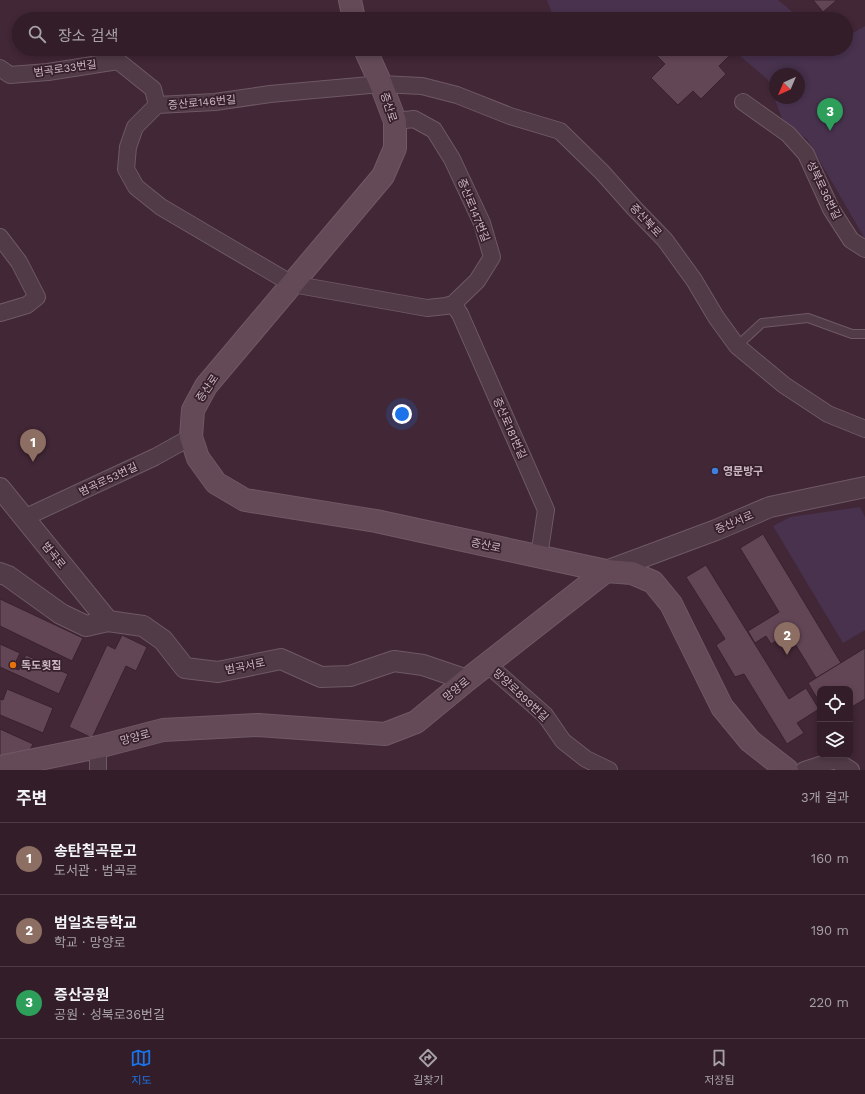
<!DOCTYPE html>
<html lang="ko">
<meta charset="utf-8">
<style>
:root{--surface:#321d28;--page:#3d2a34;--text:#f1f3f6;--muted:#a8a2a8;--line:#4d3b45;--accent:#1a73e8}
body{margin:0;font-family:"Work Sans","Noto Sans KR",sans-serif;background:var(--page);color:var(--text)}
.controls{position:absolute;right:12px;bottom:12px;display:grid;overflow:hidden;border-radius:8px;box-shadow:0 2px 6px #0003}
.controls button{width:36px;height:36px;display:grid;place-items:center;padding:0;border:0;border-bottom:1px solid var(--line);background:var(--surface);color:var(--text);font:20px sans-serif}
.compass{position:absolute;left:769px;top:68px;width:36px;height:36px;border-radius:50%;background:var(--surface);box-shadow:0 2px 6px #0003;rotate:224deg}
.you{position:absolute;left:402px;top:414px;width:14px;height:14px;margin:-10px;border:3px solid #fff;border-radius:50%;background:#1a73e8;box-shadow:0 0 0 6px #1a73e833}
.badge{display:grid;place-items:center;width:26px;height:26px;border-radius:50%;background:var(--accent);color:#fff;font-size:13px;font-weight:700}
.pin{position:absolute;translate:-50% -33px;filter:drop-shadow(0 1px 2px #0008)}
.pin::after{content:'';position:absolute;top:21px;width:14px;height:12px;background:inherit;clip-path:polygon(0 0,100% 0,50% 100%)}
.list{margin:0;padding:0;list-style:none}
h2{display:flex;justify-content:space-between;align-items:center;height:52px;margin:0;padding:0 16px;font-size:17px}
h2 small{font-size:13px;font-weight:400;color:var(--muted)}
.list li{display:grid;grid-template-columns:26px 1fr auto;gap:12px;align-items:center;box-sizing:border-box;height:72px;padding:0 16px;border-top:1px solid var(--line)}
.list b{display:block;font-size:15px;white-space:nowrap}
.list p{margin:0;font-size:13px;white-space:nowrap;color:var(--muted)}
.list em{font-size:13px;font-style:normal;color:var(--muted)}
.icon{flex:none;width:22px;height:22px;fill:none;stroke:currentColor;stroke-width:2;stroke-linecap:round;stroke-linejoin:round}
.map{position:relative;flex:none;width:865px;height:770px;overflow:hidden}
.search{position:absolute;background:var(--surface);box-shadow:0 2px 6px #0003;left:12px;right:12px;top:12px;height:44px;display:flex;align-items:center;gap:10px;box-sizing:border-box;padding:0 14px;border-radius:22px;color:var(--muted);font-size:15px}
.sheet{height:268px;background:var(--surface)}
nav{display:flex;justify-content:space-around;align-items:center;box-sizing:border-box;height:56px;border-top:1px solid var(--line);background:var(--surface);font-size:11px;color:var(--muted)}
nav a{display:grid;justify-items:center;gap:2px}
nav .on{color:var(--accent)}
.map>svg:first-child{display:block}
.green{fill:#48324e;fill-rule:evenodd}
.building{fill:#634656;stroke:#39222e}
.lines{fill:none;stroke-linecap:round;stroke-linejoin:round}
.service-casing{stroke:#6f5965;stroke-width:10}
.minor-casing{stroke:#6f5965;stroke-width:18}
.tertiary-casing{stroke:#6f5965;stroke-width:22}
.secondary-casing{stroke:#6f5965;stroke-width:24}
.service{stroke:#513b47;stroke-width:8}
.minor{stroke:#513b47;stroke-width:16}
.tertiary{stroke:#513b47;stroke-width:20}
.secondary{stroke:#644a57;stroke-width:22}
.shop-dot{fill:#3f7fe0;stroke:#37202c;stroke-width:1.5}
.food-dot{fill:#e8710a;stroke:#37202c;stroke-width:1.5}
.labels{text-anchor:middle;stroke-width:3.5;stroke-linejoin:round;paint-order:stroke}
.street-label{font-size:11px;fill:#cbb8c2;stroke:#37202c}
.poi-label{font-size:11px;font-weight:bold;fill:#cbb8c2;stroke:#37202c;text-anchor:start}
</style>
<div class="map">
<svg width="865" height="770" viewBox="0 0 865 770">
<rect width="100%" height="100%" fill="#422736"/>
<g class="green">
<polygon points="547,0 778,0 801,19 696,19 694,17 636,17 633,19 557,19 553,16"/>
<path d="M 865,26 L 865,239 L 807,139 L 783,122 L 768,80 L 732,49 L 846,49 L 846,37 ZM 775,74 L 799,74 L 799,98 L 775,98 Z"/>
<polygon points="860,507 865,517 865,630 843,643 773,526 790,517"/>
</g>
<g class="building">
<polygon points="813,0 837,0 823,12"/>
<polygon points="397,15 399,19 390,19"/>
<polygon points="650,49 736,49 719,66 726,74 701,99 693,91 678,105 651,78 665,64"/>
<polygon points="763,534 841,663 816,678 789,634 771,644 766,636 755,643 748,631 779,612 740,548"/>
<polygon points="706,565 789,699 806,688 819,709 797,723 804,733 787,744 744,674 735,677 716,645 725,639 686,577"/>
<polygon points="0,599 83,638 72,661 0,626"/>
<polygon points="122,635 147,647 136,671 126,666 92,738 69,727 107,645 115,649"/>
<polygon points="0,644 20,653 13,668 19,670 26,655 68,674 59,694 0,667"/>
<polygon points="865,648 865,699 850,708 850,689 820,689 820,703 808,683"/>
<polygon points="7,689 53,708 43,733 0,715 0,699 3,700"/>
<polygon points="850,712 854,719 850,722"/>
<polygon points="0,729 33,744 29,752 0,758"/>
</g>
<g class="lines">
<g class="service-casing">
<polyline id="service" points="737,346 762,323 808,318 852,334 865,334"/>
</g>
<g class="minor-casing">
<g id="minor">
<polyline points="0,68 10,75 48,72 118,61 153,89 157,105"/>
<polyline points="743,102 788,134 806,154 831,209 851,240 865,249"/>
<polyline points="395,121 414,119 434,130 452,159 482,223 492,257 477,281 453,304 446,306 427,308 292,284 161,207 136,187 126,169 128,147 135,127 157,105 215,102 270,94 381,84 422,86 457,95 510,116 560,131 602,172 634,208 665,240 694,280 716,317 737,346 784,385 828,414 865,429"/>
<polyline points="0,237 19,262 37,297 27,305 0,313"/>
<polyline points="453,304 460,314 546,510 539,556"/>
<polyline points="24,518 155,457 191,437"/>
<polyline points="487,664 545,715 563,741 586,759 609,770"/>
<polyline points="98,770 98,747"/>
<polyline points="804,770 835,760 851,770"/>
</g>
</g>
<g class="tertiary-casing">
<g id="tertiary">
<polyline points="0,488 108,621"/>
<polyline points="606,571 716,530 770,507 865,487"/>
<polyline points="0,573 8,576 61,614 86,626 108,621 143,626 163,640 185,668 218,672 281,659 321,677 350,676 394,661 423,665 467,680"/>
</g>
</g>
<g class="secondary-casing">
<g id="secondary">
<polyline points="350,0 354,19"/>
<polyline points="365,49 381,84 395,121 395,148 383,176 206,386 193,410 191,437 198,458 216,483 245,500 376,521 606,571"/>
<polyline points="0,767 98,747 163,730 258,725 385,734 416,722 467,680 606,571 632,573 653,582 671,604 722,707 750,741 787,770"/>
</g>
</g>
<use href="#service" class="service"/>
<use href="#minor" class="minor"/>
<use href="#tertiary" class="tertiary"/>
<use href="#secondary" class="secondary"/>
</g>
<circle class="shop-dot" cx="715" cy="471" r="4"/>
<circle class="food-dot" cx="13" cy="665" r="4"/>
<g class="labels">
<g class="street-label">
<text transform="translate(65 68) rotate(-8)" y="4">범곡로33번길</text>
<text transform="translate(202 102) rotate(-5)" y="4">증산로146번길</text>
<text transform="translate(389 107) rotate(72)" y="4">증산로</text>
<text transform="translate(824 190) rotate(64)" y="4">성북로36번길</text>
<text transform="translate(474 210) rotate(68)" y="4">증산로147번길</text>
<text transform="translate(646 220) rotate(47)" y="4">증산북로</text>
<text transform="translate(207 388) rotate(-56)" y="4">증산로</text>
<text transform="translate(510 428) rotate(66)" y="4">증산로181번길</text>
<text transform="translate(108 479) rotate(-25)" y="4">범곡로53번길</text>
<text transform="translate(734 522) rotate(-23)" y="4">증산서로</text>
<text transform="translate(486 545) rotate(12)" y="4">증산로</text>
<text transform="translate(54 555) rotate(51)" y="4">범곡로</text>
<text transform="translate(245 666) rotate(-12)" y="4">범곡서로</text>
<text transform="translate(456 689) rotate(-39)" y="4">망양로</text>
<text transform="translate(521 695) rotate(43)" y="4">망양로899번길</text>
<text transform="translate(135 737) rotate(-15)" y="4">망양로</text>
</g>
<g class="poi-label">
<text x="723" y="475">영문방구</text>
<text x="21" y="669">독도횟집</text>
</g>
</g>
</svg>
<div class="controls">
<button><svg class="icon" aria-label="locate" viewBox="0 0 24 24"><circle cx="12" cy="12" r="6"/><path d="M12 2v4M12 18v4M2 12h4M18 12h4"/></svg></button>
<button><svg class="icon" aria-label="layers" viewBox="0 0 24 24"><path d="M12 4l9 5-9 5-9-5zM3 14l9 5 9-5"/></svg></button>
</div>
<svg class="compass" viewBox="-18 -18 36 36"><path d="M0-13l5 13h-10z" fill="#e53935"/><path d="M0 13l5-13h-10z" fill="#a8a2a8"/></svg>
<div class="you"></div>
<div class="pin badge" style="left:33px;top:462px;background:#8d6e63">1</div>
<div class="pin badge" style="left:787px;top:655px;background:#8d6e63">2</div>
<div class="pin badge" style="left:830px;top:131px;background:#2e9e5b">3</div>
<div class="search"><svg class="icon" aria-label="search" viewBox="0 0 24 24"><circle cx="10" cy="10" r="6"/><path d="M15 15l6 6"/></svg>장소 검색</div>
</div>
<section class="sheet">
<h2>주변<small>3개 결과</small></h2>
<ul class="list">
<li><span class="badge" style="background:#8d6e63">1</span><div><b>송탄칠곡문고</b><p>도서관 · 범곡로</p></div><em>160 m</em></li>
<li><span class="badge" style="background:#8d6e63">2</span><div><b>범일초등학교</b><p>학교 · 망양로</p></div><em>190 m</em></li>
<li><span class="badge" style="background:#2e9e5b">3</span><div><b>증산공원</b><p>공원 · 성북로36번길</p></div><em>220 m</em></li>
</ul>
</section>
<nav>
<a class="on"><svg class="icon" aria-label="map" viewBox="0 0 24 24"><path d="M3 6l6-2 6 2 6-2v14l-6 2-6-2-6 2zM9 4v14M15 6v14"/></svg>지도</a>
<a><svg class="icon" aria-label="directions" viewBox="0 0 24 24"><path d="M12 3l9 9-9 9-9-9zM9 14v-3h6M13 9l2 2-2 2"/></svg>길찾기</a>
<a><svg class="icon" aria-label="saved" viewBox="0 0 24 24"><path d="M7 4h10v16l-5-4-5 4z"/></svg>저장됨</a>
</nav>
